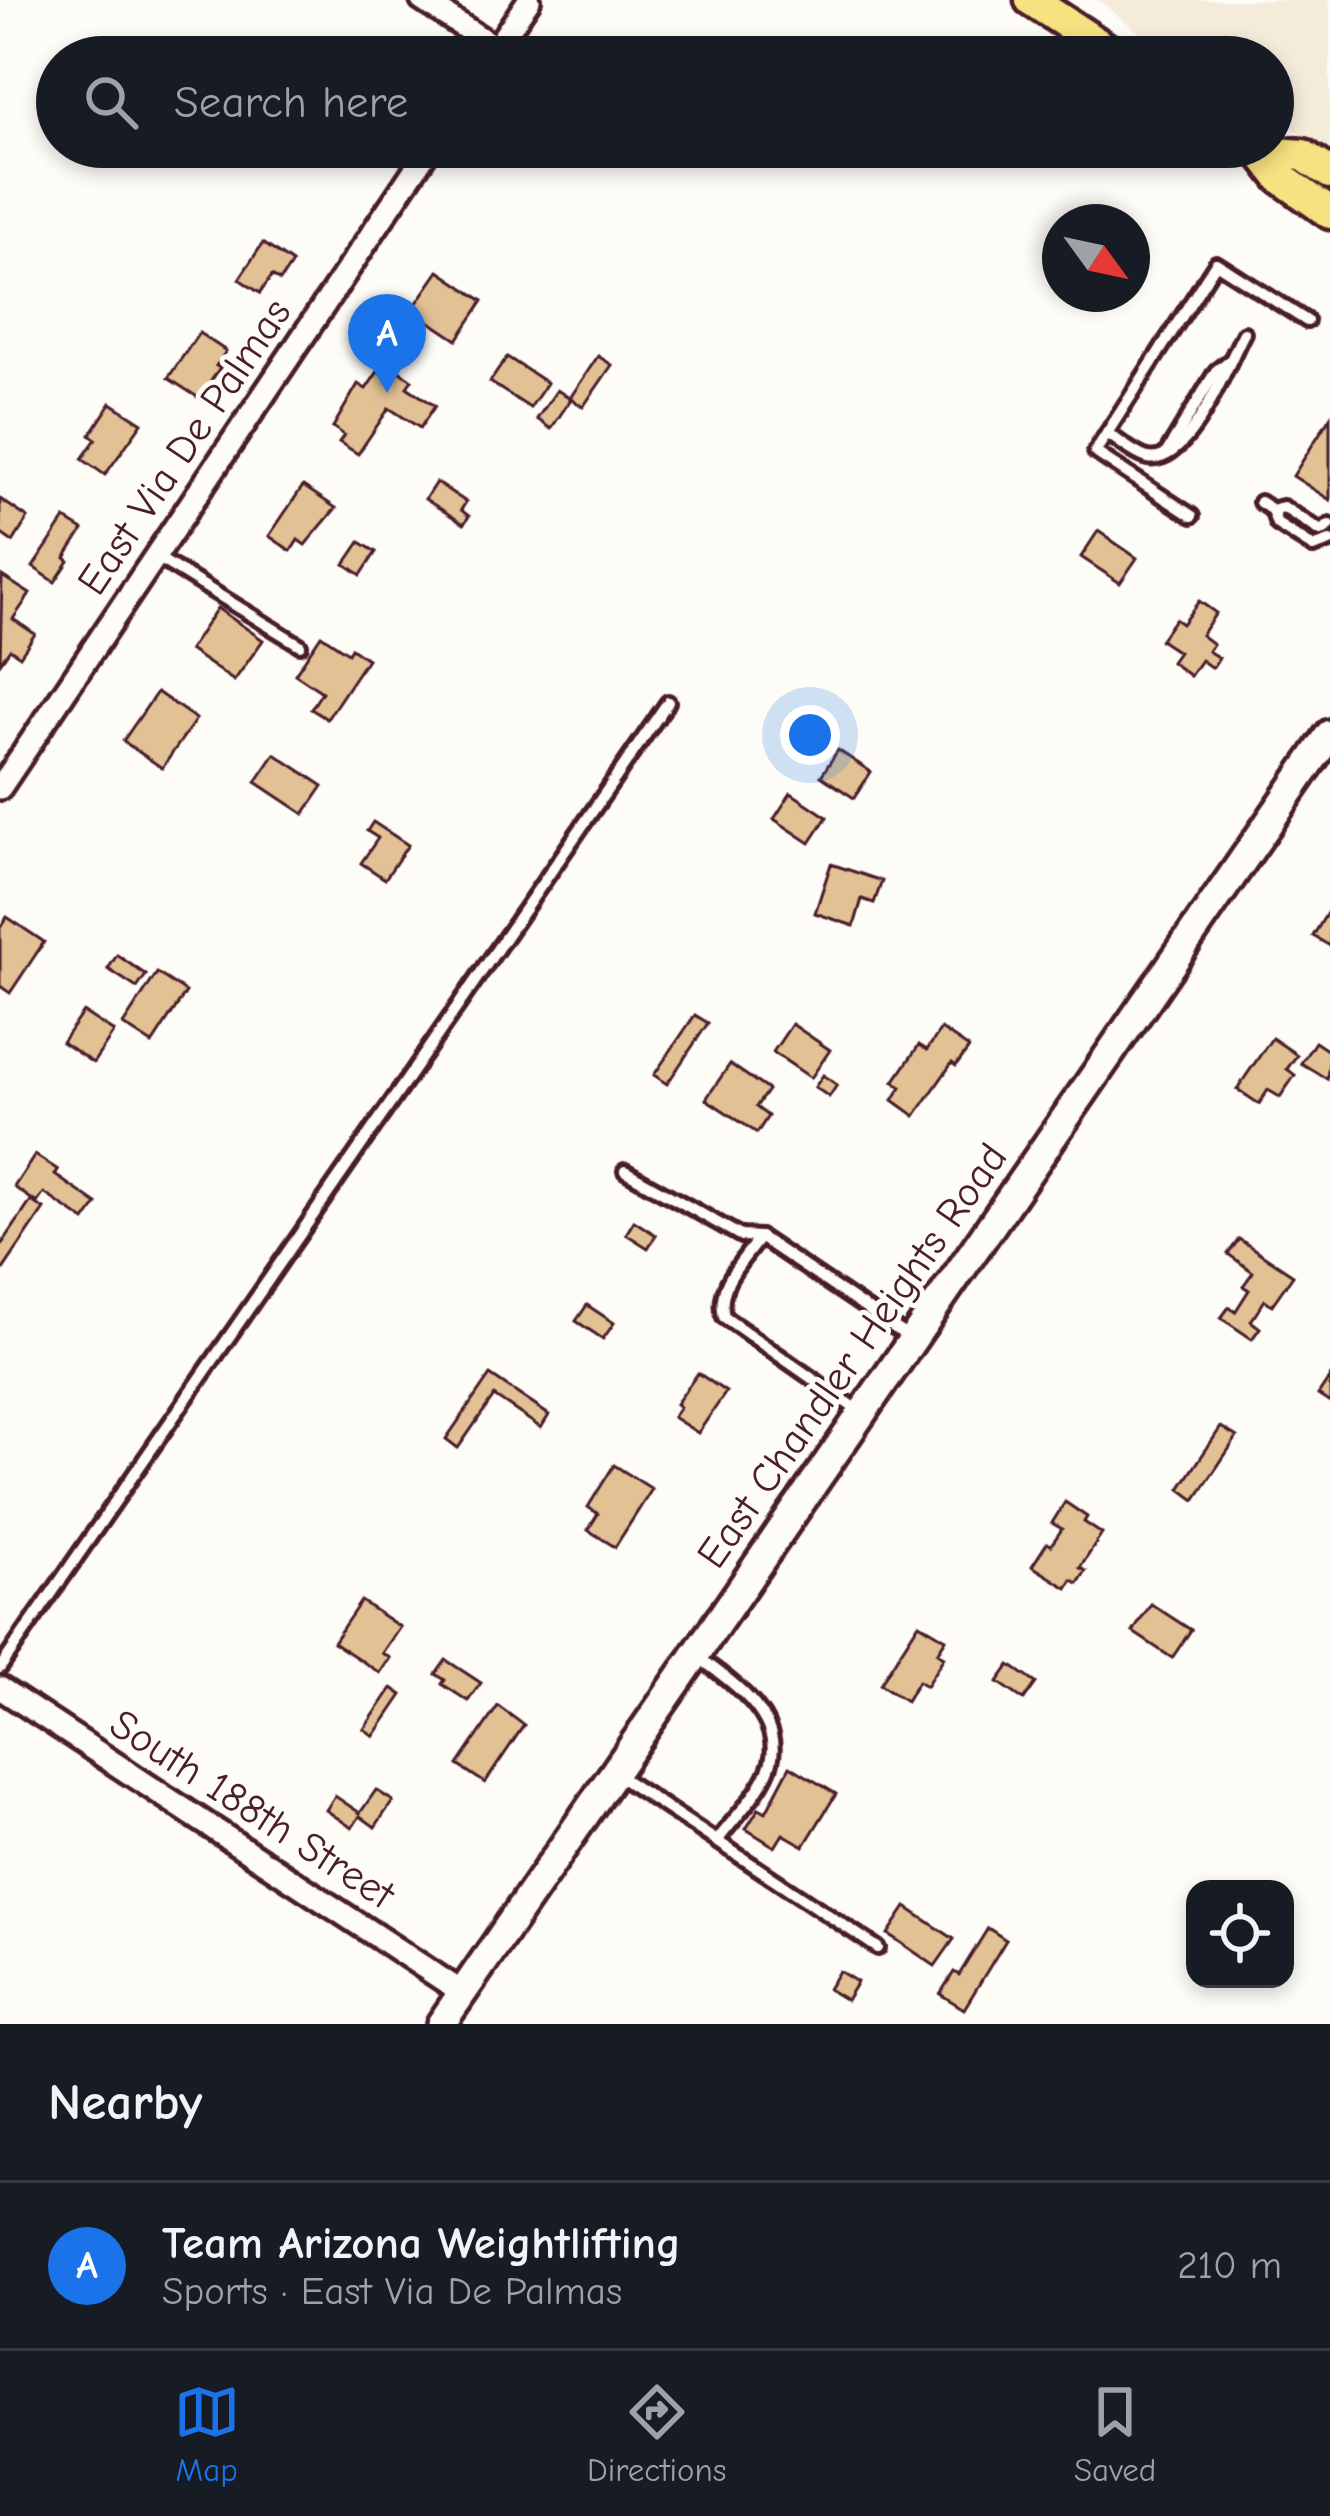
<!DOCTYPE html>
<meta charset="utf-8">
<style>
:root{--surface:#171b24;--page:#242831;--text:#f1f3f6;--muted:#9ea1a6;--line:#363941;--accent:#1a73e8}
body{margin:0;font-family:"Comic Neue",sans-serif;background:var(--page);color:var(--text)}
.controls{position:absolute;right:36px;bottom:36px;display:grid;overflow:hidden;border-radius:24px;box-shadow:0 6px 18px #0003}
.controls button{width:108px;height:108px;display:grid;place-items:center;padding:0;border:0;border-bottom:3px solid var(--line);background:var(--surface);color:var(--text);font:60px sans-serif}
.compass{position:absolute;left:1042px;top:204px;width:108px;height:108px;border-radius:50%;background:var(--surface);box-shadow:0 6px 18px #0003;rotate:123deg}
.you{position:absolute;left:810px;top:735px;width:42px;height:42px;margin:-30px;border:9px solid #fff;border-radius:50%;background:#1a73e8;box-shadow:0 0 0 18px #1a73e833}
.badge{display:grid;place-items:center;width:78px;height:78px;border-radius:50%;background:var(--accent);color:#fff;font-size:39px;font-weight:700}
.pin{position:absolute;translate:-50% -99px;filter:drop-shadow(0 3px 6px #0008)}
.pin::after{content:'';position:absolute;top:63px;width:42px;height:36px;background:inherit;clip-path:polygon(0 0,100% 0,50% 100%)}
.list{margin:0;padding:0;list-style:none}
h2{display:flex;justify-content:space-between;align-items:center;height:156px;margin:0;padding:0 48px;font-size:51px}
h2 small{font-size:39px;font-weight:400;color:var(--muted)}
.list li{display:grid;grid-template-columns:78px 1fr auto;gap:36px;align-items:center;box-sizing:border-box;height:168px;padding:0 48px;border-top:3px solid var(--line)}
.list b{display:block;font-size:45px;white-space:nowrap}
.list p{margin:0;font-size:39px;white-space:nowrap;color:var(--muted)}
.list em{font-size:39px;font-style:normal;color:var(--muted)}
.icon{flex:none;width:66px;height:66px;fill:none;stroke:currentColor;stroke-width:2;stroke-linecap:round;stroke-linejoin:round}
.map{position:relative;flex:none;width:1330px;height:2024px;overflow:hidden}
.search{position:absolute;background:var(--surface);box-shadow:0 6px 18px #0003;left:36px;right:36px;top:36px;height:132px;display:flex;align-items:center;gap:30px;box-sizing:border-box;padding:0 42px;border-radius:66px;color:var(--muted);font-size:45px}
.sheet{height:324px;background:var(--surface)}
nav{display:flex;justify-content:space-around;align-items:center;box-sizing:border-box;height:168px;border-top:3px solid var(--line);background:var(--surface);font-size:33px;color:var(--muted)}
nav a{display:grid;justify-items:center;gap:6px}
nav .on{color:var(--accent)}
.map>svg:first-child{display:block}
.built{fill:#f5ebda}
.building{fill:#e2c295;stroke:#4a1f2b;stroke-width:3}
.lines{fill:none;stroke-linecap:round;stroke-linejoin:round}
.service-casing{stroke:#4a1f2b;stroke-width:20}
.minor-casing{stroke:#4a1f2b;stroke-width:30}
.secondary-casing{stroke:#4a1f2b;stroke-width:36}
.primary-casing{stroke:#4a1f2b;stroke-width:39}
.service{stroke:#fdfcf7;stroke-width:10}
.minor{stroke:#fdfcf7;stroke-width:21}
.secondary{stroke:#fdfcf7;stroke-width:27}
.primary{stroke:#f6e281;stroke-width:30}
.labels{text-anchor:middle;stroke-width:10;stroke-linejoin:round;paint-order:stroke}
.street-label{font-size:42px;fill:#4a1f2b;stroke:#fdfcf7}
</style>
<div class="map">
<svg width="1330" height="2024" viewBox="0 0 1330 2024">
<rect width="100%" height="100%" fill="#fdfcf7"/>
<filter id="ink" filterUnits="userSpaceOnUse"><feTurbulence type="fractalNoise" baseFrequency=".00833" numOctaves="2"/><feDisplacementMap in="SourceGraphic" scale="24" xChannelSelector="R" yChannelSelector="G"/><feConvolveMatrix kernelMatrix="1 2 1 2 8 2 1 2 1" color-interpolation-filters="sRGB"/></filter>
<g filter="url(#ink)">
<polygon class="built" points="1098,0 1330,0 1330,158 1273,112 1273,57 1194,57 1139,32"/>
<g class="building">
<polygon points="643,43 663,57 634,57"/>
<polygon points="263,243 292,263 280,281 272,276 260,293 239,279"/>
<polygon points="439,271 483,301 457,340 412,310"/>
<polygon points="199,333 226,351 216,366 220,368 199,398 168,378"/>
<polygon points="598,356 612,365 583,407 570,398"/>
<polygon points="507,357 547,383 530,408 490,382"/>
<polygon points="385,361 412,380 407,387 435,406 420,428 389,408 358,454 339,442 344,435 333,427 358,384 366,389"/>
<polygon points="557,390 571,399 551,429 537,419"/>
<polygon points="111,403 142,423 105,475 82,459 96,439 90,435"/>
<polygon points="1330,417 1330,500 1293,476"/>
<polygon points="436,482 466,502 461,510 469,516 464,524 425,499"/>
<polygon points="303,486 336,508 305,545 298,540 291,551 269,536"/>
<polygon points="0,499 28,518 13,542 0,533"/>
<polygon points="65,519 83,530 65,558 69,561 55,582 33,567"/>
<polygon points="1098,531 1137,558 1120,583 1081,557"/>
<polygon points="360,542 376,552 361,575 345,564"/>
<polygon points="2,576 30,594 13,619 35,634 20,656 10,649 0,663"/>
<polygon points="1199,601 1216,613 1201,635 1213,644 1208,651 1219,658 1212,668 1201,660 1190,676 1171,662 1178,652 1160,640 1175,619 1182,624"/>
<polygon points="217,608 263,640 234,681 189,650"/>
<polygon points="321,635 348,653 351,648 367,659 327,719 311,709 322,692 295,674"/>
<polygon points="157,692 196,719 162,768 123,741"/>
<polygon points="838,750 871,772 854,798 821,776"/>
<polygon points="275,754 323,786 304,814 256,782"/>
<polygon points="791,793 827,817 810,843 774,819"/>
<polygon points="373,822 408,845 385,879 361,863 378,838 367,831"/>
<polygon points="831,864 882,881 874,903 862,899 854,926 815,913"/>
<polygon points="1330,908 1330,946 1313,936"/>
<polygon points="7,917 44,942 10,993 0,986 0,928"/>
<polygon points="117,955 146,975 137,988 108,969"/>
<polygon points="157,973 186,992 152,1044 123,1025"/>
<polygon points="83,1012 114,1032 93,1063 62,1042"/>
<polygon points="695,1015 708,1023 667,1084 654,1075"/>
<polygon points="792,1024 830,1050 811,1078 773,1052"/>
<polygon points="941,1029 969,1048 956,1066 952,1063 915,1116 893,1100 901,1087 894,1082 919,1045 927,1050"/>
<polygon points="1272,1038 1297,1055 1287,1069 1295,1075 1280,1097 1268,1090 1259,1104 1237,1089"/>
<polygon points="1315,1042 1330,1052 1327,1079 1301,1063"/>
<polygon points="730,1064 768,1090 756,1107 768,1116 757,1133 706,1099"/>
<polygon points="823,1075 837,1085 829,1097 815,1087"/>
<polygon points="35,1155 58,1170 55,1175 97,1204 85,1221 44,1193 37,1203 14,1187"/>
<polygon points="31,1201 44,1209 0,1274 0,1247"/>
<polygon points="634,1221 656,1235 648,1248 626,1234"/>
<polygon points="1239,1239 1293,1275 1272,1305 1265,1300 1251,1321 1260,1328 1252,1339 1221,1318 1229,1307 1235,1312 1249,1290 1243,1286 1253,1272 1228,1254"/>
<polygon points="587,1305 614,1323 603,1339 576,1321"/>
<polygon points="698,1373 726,1392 698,1433 673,1417 680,1407 676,1404"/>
<polygon points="490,1375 549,1415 541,1428 494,1396 458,1448 446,1439"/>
<polygon points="1330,1377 1330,1403 1318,1395"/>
<polygon points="1221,1427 1237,1437 1195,1500 1180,1489"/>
<polygon points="614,1465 652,1489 615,1547 588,1530 598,1514 588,1507"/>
<polygon points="1065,1502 1087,1517 1084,1522 1102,1534 1080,1568 1086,1571 1078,1583 1072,1580 1067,1588 1032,1566 1047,1543 1051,1545 1062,1529 1052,1523"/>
<polygon points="361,1601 400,1627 382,1653 390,1658 380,1673 333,1642"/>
<polygon points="1151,1604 1191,1630 1172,1658 1133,1632"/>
<polygon points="919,1623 946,1639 937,1653 944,1657 926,1686 918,1681 906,1701 880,1684"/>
<polygon points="446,1660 481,1683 468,1701 442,1684 445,1680 436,1674"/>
<polygon points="1010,1665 1036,1683 1024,1700 998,1682"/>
<polygon points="392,1688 402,1695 374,1736 364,1729"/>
<polygon points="498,1706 524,1725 485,1783 458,1765"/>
<polygon points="790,1766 836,1794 804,1846 783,1834 775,1847 746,1829 759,1808 766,1812"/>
<polygon points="376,1790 393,1801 375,1827 360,1816 352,1828 326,1810 335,1796 360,1813"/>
<polygon points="906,1907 954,1939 935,1966 888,1934"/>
<polygon points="988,1928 1006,1940 964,2009 940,1994 954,1972 959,1975"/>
<polygon points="839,1971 857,1982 846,2000 828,1989"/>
</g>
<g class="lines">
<g class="service-casing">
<g id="service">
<polyline points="501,42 523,57"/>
<path d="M 1107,433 C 1118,440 1135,455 1148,458 C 1190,466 1228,362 1244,333"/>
<polyline points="1167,452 1216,371 1229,361"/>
<polyline points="1260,502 1272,510 1283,507 1321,531 1330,525"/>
<polyline points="1272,510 1277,524 1313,547 1330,541"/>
<polyline points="1192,516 1095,452 1216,263 1307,321"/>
<polyline points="155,556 300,645"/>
<polyline points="625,1171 741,1236 760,1237 910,1338"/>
<path d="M 760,1237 C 742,1262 716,1285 724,1317 L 860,1412"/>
<path d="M 698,1657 C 729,1680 783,1715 771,1762 C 764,1789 734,1818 717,1841"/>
<polyline points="0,1668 668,702"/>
<polyline points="617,1775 878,1948"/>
</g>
</g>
<g class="minor-casing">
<g id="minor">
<polyline points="422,0 496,48"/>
<polyline points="490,57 529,0"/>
<polyline points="0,788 430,147"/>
<polyline points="0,1688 463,1993"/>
</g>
</g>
<g class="secondary-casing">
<polyline id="secondary" points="441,2024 1330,734"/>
</g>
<g class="primary-casing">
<g id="primary">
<polyline points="1031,0 1118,57"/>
<polyline points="1257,147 1281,178 1330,213"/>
<polyline points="1264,152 1303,155 1330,173"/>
</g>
</g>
<use href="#service" class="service"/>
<use href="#minor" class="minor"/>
<use href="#secondary" class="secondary"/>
<use href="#primary" class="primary"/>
</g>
</g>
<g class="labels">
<g class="street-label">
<text transform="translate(183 446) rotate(-56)" y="15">East Via De Palmas</text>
<text transform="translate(851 1355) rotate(-55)" y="15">East Chandler Heights Road</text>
<text transform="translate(253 1808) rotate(33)" y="15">South 188th Street</text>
</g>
</g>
</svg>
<div class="controls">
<button><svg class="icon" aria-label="locate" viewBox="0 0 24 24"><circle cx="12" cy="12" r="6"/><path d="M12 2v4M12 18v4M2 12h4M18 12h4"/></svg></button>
</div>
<svg class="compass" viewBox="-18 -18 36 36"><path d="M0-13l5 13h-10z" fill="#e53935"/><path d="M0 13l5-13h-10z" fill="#9ea1a6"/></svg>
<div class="you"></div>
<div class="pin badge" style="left:387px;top:393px">A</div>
<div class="search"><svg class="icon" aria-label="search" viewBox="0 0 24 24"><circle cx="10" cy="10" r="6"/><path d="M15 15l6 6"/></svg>Search here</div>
</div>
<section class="sheet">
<h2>Nearby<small></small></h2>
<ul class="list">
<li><span class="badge">A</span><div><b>Team Arizona Weightlifting</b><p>Sports · East Via De Palmas</p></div><em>210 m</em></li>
</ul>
</section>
<nav>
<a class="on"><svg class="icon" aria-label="map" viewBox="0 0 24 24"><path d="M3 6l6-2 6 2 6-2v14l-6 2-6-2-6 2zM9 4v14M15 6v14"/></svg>Map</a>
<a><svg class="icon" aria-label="directions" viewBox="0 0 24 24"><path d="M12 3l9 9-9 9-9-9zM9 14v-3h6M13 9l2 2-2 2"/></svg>Directions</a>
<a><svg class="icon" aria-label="saved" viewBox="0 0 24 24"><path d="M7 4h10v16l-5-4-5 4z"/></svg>Saved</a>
</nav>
